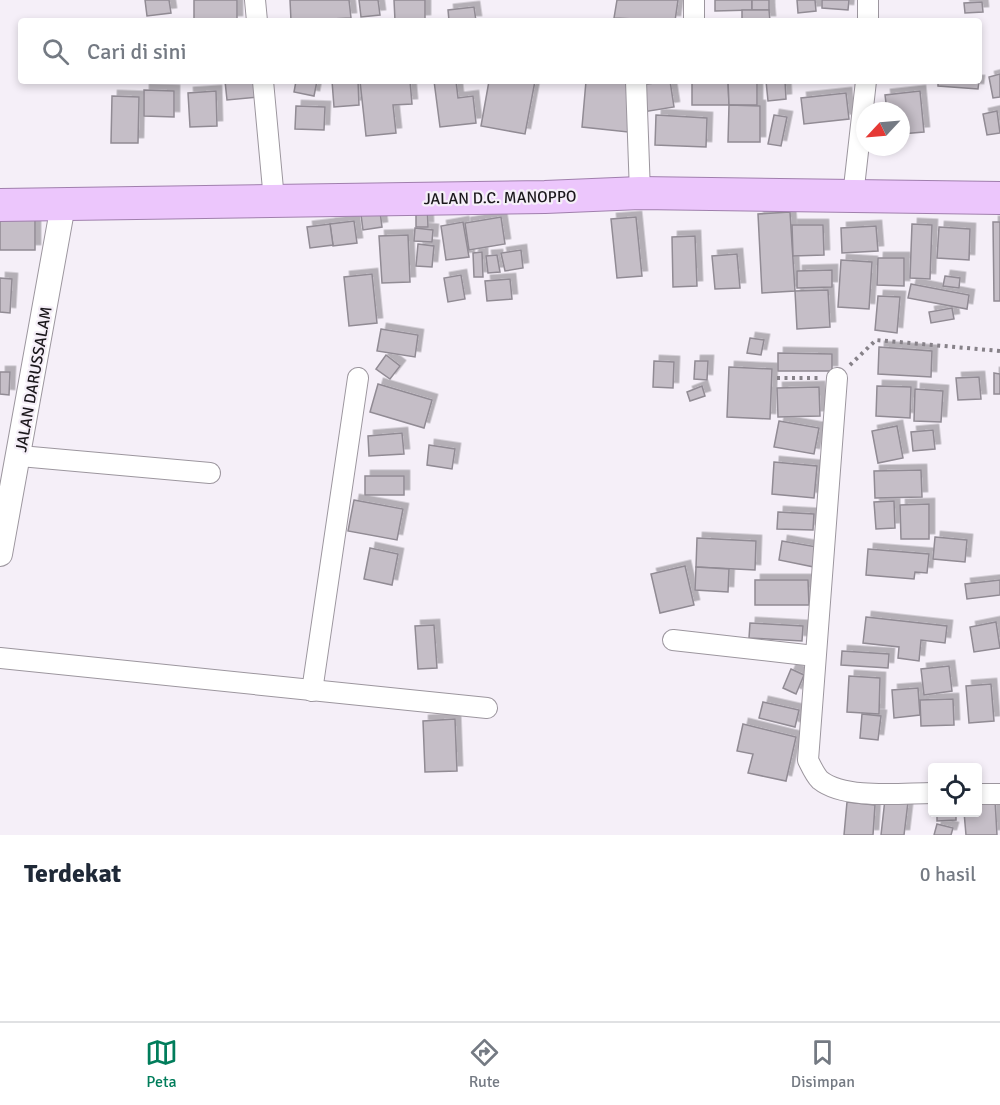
<!DOCTYPE html>
<html lang="id">
<style>
:root{--surface:#fff;--page:#f6f6f7;--text:#1f2937;--muted:#747a83;--line:#e0e1e3;--accent:#017d5b}
body{margin:0;font-family:Signika,sans-serif;background:var(--page);color:var(--text)}
.controls{position:absolute;right:18px;bottom:18px;display:grid;overflow:hidden;border-radius:6px;box-shadow:0 3px 9px #0003}
.controls button{width:54px;height:54px;display:grid;place-items:center;padding:0;border:0;border-bottom:2px solid var(--line);background:var(--surface);color:var(--text);font:30px sans-serif}
.compass{position:absolute;left:856px;top:102px;width:54px;height:54px;border-radius:50%;background:var(--surface);box-shadow:0 3px 9px #0003;rotate:244deg}
.list{margin:0;padding:0;list-style:none}
h2{display:flex;justify-content:space-between;align-items:center;height:78px;margin:0;padding:0 24px;font-size:26px}
h2 small{font-size:20px;font-weight:400;color:var(--muted)}
.icon{flex:none;width:33px;height:33px;fill:none;stroke:currentColor;stroke-width:2;stroke-linecap:round;stroke-linejoin:round}
.map{position:relative;flex:none;width:1000px;height:835px;overflow:hidden}
.search{position:absolute;background:var(--surface);box-shadow:0 3px 9px #0003;left:18px;right:18px;top:18px;height:66px;display:flex;align-items:center;gap:15px;box-sizing:border-box;padding:0 21px;border-radius:6px;color:var(--muted);font-size:22px}
.sheet{height:186px;background:var(--surface)}
nav{display:flex;justify-content:space-around;align-items:center;box-sizing:border-box;height:84px;border-top:2px solid var(--line);background:var(--surface);font-size:16px;color:var(--muted)}
nav a{display:grid;justify-items:center;gap:3px}
nav .on{color:var(--accent)}
.map>svg:first-child{display:block}
.building{fill:#c5bec7;stroke:#918b94;stroke-width:1.5;filter:url(#shadow)}
.lines{fill:none;stroke-linecap:round;stroke-linejoin:round}
.minor-casing{stroke:#9c969e;stroke-width:22}
.tertiary-casing{stroke:#9c969e;stroke-width:26}
.trunk-casing{stroke:#a07fad;stroke-width:34}
.path{stroke:#868188;stroke-width:4;stroke-dasharray:3 4.5;stroke-linecap:butt}
.minor{stroke:#fff;stroke-width:20}
.tertiary{stroke:#fff;stroke-width:24}
.trunk{stroke:#ecc6fc;stroke-width:32}
.labels{text-anchor:middle;stroke-width:4.5;stroke-linejoin:round;paint-order:stroke}
.street-label{font-size:16px;fill:#1b181c;stroke:#f5eff8}
</style>
<div class="map">
<svg width="1000" height="835" viewBox="0 0 1000 835">
<defs>
<filter id="shadow"><feDropShadow dx="5.5" dy="-5.5" stdDeviation="0" flood-color="#0004"/></filter>
</defs>
<rect width="100%" height="100%" fill="#f5eff8"/>
<g class="building">
<polygon points="145,0 169,0 171,13 147,16"/>
<rect x="194" y="0" width="43" height="21"/>
<polygon points="290,0 349,0 351,18 291,21"/>
<polygon points="359,0 378,0 380,15 361,17"/>
<polygon points="394,0 425,0 425,20 395,21"/>
<polygon points="617,0 678,0 675,21 614,18"/>
<polygon points="715,0 752,0 752,10 715,11"/>
<rect x="752" y="0" width="17" height="10"/>
<polygon points="797,0 815,0 816,11 798,13"/>
<polygon points="822,0 849,0 848,10 822,8"/>
<polygon points="982,2 983,12 965,13 964,3"/>
<polygon points="474,7 476,21 449,21 448,10"/>
<polygon points="742,10 769,10 770,21 742,21"/>
<polygon points="1000,74 1000,97 993,98 989,77"/>
<polygon points="225,81 258,81 260,97 227,100"/>
<polygon points="296,81 317,81 314,96 294,92"/>
<polygon points="332,81 358,81 359,105 334,107"/>
<polygon points="360,81 410,81 412,104 393,105 396,133 366,136"/>
<polygon points="434,81 456,81 458,98 473,96 476,123 440,127"/>
<polygon points="489,81 535,81 525,134 481,126"/>
<polygon points="586,81 632,81 628,132 582,127"/>
<polygon points="670,81 674,107 643,112 639,85"/>
<polygon points="692,81 728,81 729,105 692,105"/>
<polygon points="728,81 757,81 757,105 729,105"/>
<polygon points="766,81 785,81 786,99 768,101"/>
<polygon points="938,81 979,81 978,89 938,86"/>
<polygon points="144,90 174,91 174,117 144,116"/>
<polygon points="216,91 217,126 190,127 188,93"/>
<polygon points="920,91 924,132 901,134 901,111 887,111 885,95"/>
<polygon points="846,93 849,119 804,124 801,98"/>
<polygon points="112,96 139,97 138,143 111,143"/>
<polygon points="729,105 760,106 760,142 728,142"/>
<polygon points="296,106 325,107 324,130 295,129"/>
<polygon points="997,111 1000,133 987,135 983,114"/>
<polygon points="656,115 707,118 706,147 655,145"/>
<polygon points="774,115 787,117 781,146 768,144"/>
<polygon points="416,201 427,201 428,227 416,227"/>
<polygon points="379,204 382,227 363,230 360,207"/>
<rect x="0" y="212" width="35" height="38"/>
<polygon points="790,212 795,291 762,293 758,214"/>
<polygon points="501,217 505,244 469,250 465,223"/>
<polygon points="636,217 642,276 617,278 611,219"/>
<polygon points="354,221 357,243 333,246 330,224"/>
<polygon points="463,222 469,257 446,260 441,226"/>
<polygon points="993,222 1000,222 1000,301 994,301"/>
<polygon points="330,224 333,245 310,248 307,227"/>
<polygon points="912,224 932,225 930,279 910,278"/>
<polygon points="792,225 823,225 824,255 793,256"/>
<polygon points="876,226 878,251 842,253 841,228"/>
<polygon points="939,227 970,229 969,260 937,258"/>
<polygon points="415,228 433,230 432,242 414,241"/>
<polygon points="408,235 410,282 382,283 379,236"/>
<polygon points="695,236 697,286 673,287 672,237"/>
<polygon points="418,244 434,246 432,267 416,266"/>
<polygon points="521,250 523,268 505,271 501,253"/>
<polygon points="482,252 483,277 474,277 473,253"/>
<polygon points="737,254 740,288 715,289 712,256"/>
<polygon points="497,255 500,272 488,273 486,256"/>
<polygon points="878,258 904,258 904,286 877,285"/>
<polygon points="841,260 872,262 869,309 838,307"/>
<polygon points="832,270 832,287 797,288 797,271"/>
<polygon points="372,274 377,323 349,326 344,277"/>
<polygon points="461,275 465,299 448,302 444,278"/>
<polygon points="945,276 960,278 959,288 943,286"/>
<polygon points="0,278 12,279 10,313 0,312"/>
<polygon points="510,279 512,299 487,301 485,281"/>
<polygon points="911,284 969,295 967,309 908,298"/>
<polygon points="828,290 830,327 797,329 795,291"/>
<polygon points="878,296 900,297 897,333 875,330"/>
<polygon points="952,308 954,319 931,323 929,312"/>
<polygon points="381,329 418,335 415,357 377,351"/>
<polygon points="750,338 764,340 761,355 747,353"/>
<polygon points="879,347 932,351 931,377 878,374"/>
<polygon points="778,353 832,354 832,371 778,371"/>
<polygon points="386,355 400,366 390,379 376,369"/>
<polygon points="654,361 674,362 673,388 653,387"/>
<polygon points="695,361 708,361 707,380 694,379"/>
<polygon points="729,367 772,369 770,419 727,417"/>
<polygon points="0,372 10,372 9,395 0,394"/>
<polygon points="994,373 1000,374 1000,394 994,394"/>
<polygon points="979,377 981,399 958,400 956,378"/>
<polygon points="378,384 432,400 424,428 370,412"/>
<polygon points="702,386 705,396 690,401 687,392"/>
<polygon points="877,386 911,387 910,418 876,416"/>
<polygon points="819,387 820,416 778,417 777,388"/>
<polygon points="915,389 943,391 941,422 914,421"/>
<polygon points="779,421 819,428 814,454 774,447"/>
<polygon points="897,426 903,458 878,463 872,431"/>
<polygon points="933,430 935,449 913,451 911,432"/>
<polygon points="402,433 404,454 369,456 368,436"/>
<polygon points="429,445 455,449 452,469 427,465"/>
<polygon points="774,462 817,466 814,498 772,494"/>
<polygon points="921,470 922,497 875,498 874,471"/>
<rect x="365" y="476" width="39" height="19"/>
<polygon points="354,500 403,509 397,540 348,531"/>
<polygon points="894,501 895,528 876,529 874,502"/>
<polygon points="929,504 929,539 901,539 900,505"/>
<polygon points="778,512 814,514 813,530 777,529"/>
<polygon points="935,537 967,540 965,562 933,559"/>
<polygon points="697,538 756,541 755,570 696,567"/>
<polygon points="782,541 817,547 814,567 779,560"/>
<polygon points="370,548 398,554 392,585 364,579"/>
<polygon points="868,549 929,554 927,573 915,572 914,579 866,575"/>
<polygon points="685,566 694,605 660,613 651,574"/>
<polygon points="696,567 729,569 728,592 695,590"/>
<polygon points="755,580 808,580 809,605 755,605"/>
<polygon points="1000,580 1000,595 967,599 965,584"/>
<polygon points="866,617 947,626 945,643 921,640 919,661 898,658 899,647 863,643"/>
<polygon points="996,622 1000,648 974,652 970,627"/>
<polygon points="750,623 803,626 802,641 749,638"/>
<polygon points="434,625 437,668 418,669 415,626"/>
<polygon points="842,651 889,654 888,668 841,665"/>
<polygon points="949,666 952,691 924,695 921,669"/>
<polygon points="791,669 804,675 796,694 783,688"/>
<polygon points="849,676 880,678 879,714 847,712"/>
<polygon points="991,684 994,721 969,723 966,686"/>
<polygon points="918,688 920,715 894,718 892,690"/>
<polygon points="953,699 954,725 921,726 920,700"/>
<polygon points="763,702 799,710 795,727 759,718"/>
<polygon points="862,714 881,716 878,740 860,738"/>
<polygon points="455,719 457,771 425,772 423,721"/>
<polygon points="743,724 796,737 786,781 748,773 753,754 737,751"/>
<polygon points="885,799 908,802 904,835 881,835"/>
<polygon points="995,800 997,835 966,835 964,812 978,812 978,801"/>
<polygon points="847,802 875,805 873,835 844,835"/>
<polygon points="937,812 956,812 956,820 937,821"/>
<polygon points="937,824 953,828 951,835 934,835"/>
</g>
<g class="lines">
<g class="minor-casing">
<g id="minor">
<polyline points="255,0 257,21"/>
<polyline points="694,0 694,21"/>
<polyline points="868,0 868,21"/>
<polyline points="263,81 274,200"/>
<polyline points="636,81 640,193"/>
<polyline points="853,196 866,81"/>
<path d="M 837,378 L 808,760 C 811,766 815,775 820,780 C 845,800 902,793 932,793"/>
<polyline points="20,456 210,473"/>
<polyline points="673,640 815,656"/>
<polyline points="0,658 487,708"/>
<polyline points="312,691 358,378"/>
<polyline points="978,794 1000,794"/>
</g>
</g>
<g class="tertiary-casing">
<polyline id="tertiary" points="0,554 63,205"/>
</g>
<g class="trunk-casing">
<polyline id="trunk" points="0,205 545,197 640,193 1000,198"/>
</g>
<g class="path">
<polyline points="887,20 973,20"/>
<polyline points="850,365 876,340 1000,351"/>
<polyline points="777,378 819,378"/>
</g>
<use href="#minor" class="minor"/>
<use href="#tertiary" class="tertiary"/>
<use href="#trunk" class="trunk"/>
</g>
<g class="labels">
<g class="street-label">
<text transform="translate(500 197) rotate(-1)" y="6">JALAN D.C. MANOPPO</text>
<text transform="translate(33 379) rotate(-80)" y="6">JALAN DARUSSALAM</text>
</g>
</g>
</svg>
<div class="controls">
<button><svg class="icon" aria-label="locate" viewBox="0 0 24 24"><circle cx="12" cy="12" r="6"/><path d="M12 2v4M12 18v4M2 12h4M18 12h4"/></svg></button>
</div>
<svg class="compass" viewBox="-18 -18 36 36"><path d="M0-13l5 13h-10z" fill="#e53935"/><path d="M0 13l5-13h-10z" fill="#747a83"/></svg>
<div class="search"><svg class="icon" aria-label="search" viewBox="0 0 24 24"><circle cx="10" cy="10" r="6"/><path d="M15 15l6 6"/></svg>Cari di sini</div>
</div>
<section class="sheet">
<h2>Terdekat<small>0 hasil</small></h2>
<ul class="list">
</ul>
</section>
<nav>
<a class="on"><svg class="icon" aria-label="map" viewBox="0 0 24 24"><path d="M3 6l6-2 6 2 6-2v14l-6 2-6-2-6 2zM9 4v14M15 6v14"/></svg>Peta</a>
<a><svg class="icon" aria-label="directions" viewBox="0 0 24 24"><path d="M12 3l9 9-9 9-9-9zM9 14v-3h6M13 9l2 2-2 2"/></svg>Rute</a>
<a><svg class="icon" aria-label="saved" viewBox="0 0 24 24"><path d="M7 4h10v16l-5-4-5 4z"/></svg>Disimpan</a>
</nav>
